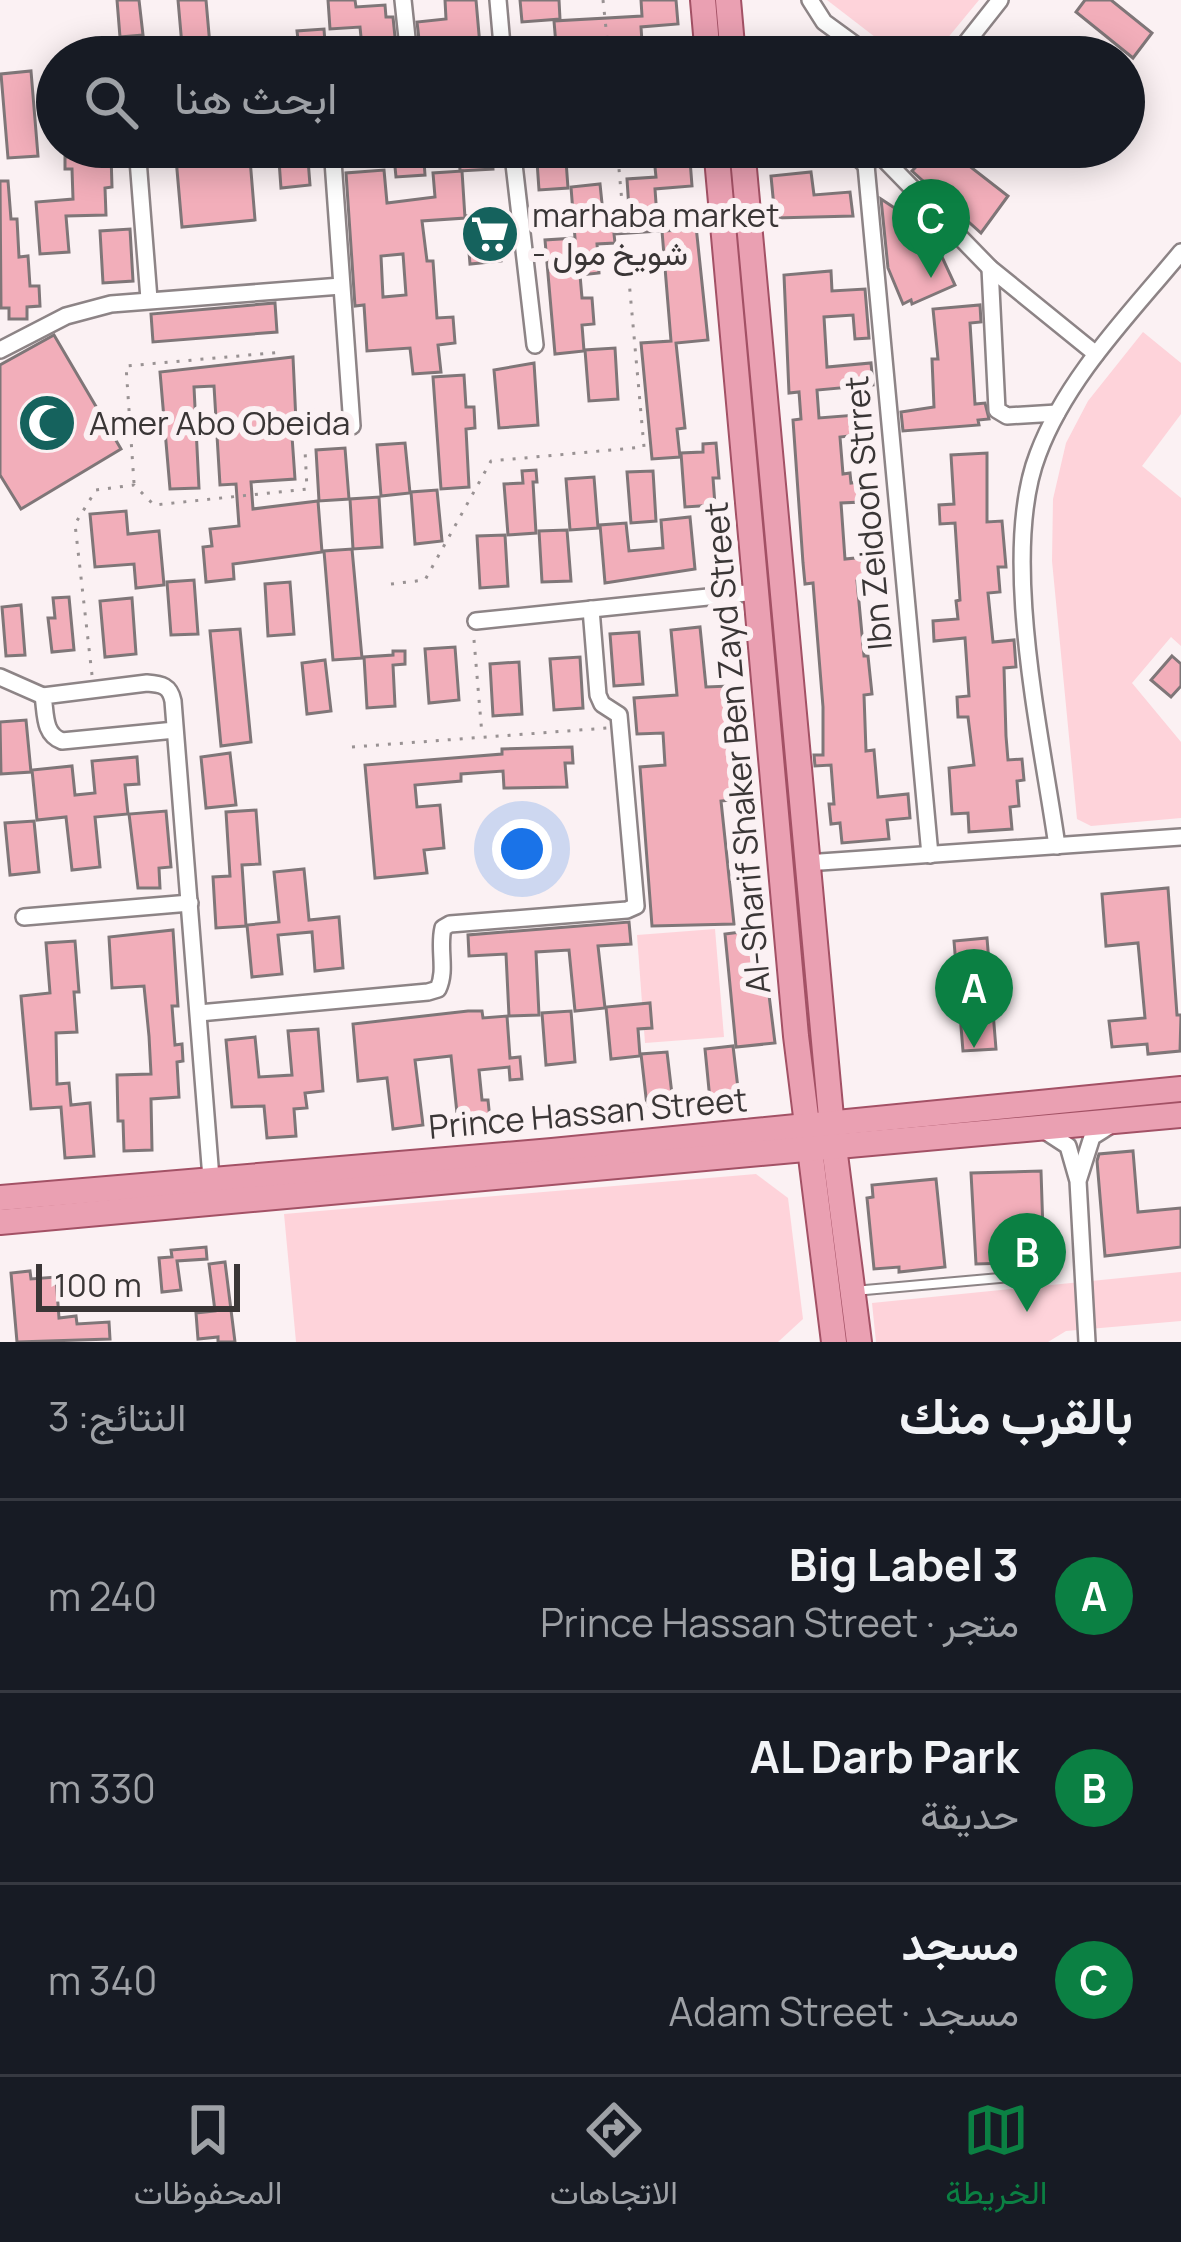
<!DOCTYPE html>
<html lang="ar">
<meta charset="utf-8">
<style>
:root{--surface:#171b24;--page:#242831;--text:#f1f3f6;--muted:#9ea1a6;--line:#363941;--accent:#0b8043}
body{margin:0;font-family:Manrope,Vazirmatn,sans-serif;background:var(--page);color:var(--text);direction:rtl}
.scale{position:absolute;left:36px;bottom:30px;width:204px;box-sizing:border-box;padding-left:12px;border:6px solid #3a3636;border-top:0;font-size:33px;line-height:42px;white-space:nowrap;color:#3a3636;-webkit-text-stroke:9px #fbf1f3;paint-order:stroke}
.you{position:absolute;left:522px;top:849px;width:42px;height:42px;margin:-30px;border:9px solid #fff;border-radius:50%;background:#1a73e8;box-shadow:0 0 0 18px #1a73e833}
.badge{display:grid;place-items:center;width:78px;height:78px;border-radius:50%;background:var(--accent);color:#fff;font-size:39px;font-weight:700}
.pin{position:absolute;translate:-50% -99px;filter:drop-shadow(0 3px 6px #0008)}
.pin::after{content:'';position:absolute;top:63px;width:42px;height:36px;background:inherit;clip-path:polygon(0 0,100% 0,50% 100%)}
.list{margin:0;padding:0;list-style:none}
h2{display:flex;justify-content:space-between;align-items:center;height:156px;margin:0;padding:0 48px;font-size:51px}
h2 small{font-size:39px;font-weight:400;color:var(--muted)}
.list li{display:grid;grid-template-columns:78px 1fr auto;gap:36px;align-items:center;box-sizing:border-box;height:192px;padding:0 48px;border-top:3px solid var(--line)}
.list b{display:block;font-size:45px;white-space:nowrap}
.list p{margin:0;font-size:39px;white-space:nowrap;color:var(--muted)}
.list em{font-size:39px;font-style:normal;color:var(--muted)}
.icon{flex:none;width:66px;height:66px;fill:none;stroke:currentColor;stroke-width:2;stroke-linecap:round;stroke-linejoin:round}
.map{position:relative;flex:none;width:1181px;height:1342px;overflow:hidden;direction:ltr}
.search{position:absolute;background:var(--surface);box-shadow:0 6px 30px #0003;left:36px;right:36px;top:36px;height:132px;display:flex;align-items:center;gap:30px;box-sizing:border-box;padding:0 42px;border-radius:66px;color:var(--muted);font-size:45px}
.sheet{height:732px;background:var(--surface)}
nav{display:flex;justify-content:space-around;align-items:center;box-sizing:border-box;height:168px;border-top:3px solid var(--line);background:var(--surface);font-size:33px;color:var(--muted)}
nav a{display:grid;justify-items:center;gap:6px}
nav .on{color:var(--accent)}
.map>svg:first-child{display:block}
.green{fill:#fed3da}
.building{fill:#f2aeba;stroke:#7f7678;stroke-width:3;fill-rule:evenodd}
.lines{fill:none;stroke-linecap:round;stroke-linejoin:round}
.service-casing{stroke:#8d8486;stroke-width:12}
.minor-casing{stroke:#8d8486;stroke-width:20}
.primary-casing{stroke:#a35165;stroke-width:28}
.path{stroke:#999293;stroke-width:3;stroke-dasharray:3 9;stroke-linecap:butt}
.service{stroke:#fff;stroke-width:8}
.minor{stroke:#fff;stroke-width:15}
.primary{stroke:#eaa0b2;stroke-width:24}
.labels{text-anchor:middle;stroke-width:12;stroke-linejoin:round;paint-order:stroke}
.poi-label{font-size:33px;fill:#3a3636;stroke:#fbf1f3;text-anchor:start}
.street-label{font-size:33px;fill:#3a3636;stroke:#fbf1f3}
</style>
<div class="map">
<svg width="1181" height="1342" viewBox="0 0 1181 1342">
<rect width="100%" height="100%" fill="#fbf1f3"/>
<g class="green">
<polygon points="827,0 979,0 932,57 901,57"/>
<polygon points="1143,332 1181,363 1181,414 1142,466 1181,498 1181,646 1171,637 1132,683 1181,742 1181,818 1091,826 1077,819 1052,561 1053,499 1066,443 1088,401"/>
<polygon points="715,929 724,1037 645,1043 637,935"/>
<polygon points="756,1174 788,1198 803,1319 778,1342 296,1342 284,1214"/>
<polygon points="1181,1272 1181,1321 1066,1331 1048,1342 876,1342 872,1303"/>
</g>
<g class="building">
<polygon points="117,0 139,0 143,35 120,37"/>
<polygon points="178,0 206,0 211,57 183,57"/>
<polygon points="328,0 355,0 356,7 385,5 386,17 393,17 397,57 363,57 360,27 330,29"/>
<polygon points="445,0 476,0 481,57 421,57 417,22 446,19"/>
<polygon points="520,0 559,0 560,19 522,22"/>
<polygon points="641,0 676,0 678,24 641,27 643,57 557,57 554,21 642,16"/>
<polygon points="1085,0 1111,0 1152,33 1133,58 1076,12"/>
<polygon points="324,29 326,57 300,57 297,31"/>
<polygon points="255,45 257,57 213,57 213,50"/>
<polygon points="31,71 38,156 8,158 1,74"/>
<polygon points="70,147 104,147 105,155 111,155 112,187 105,188 106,215 66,216 69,252 40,254 36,202 73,199 72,169 65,169 65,157 71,157"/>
<polygon points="175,147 249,147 255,220 182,227"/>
<polygon points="278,147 307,147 310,185 281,188"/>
<polygon points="393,147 423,147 425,175 396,177"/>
<polygon points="459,147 492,147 493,169 460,171"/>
<polygon points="536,147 565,147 568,188 539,190"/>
<polygon points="653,147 689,147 692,186 655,189 658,231 614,234 615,243 597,244 599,273 580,275 582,298 592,298 594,324 582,325 584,351 555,354 545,240 575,238 571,187 600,184 603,213 629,210 627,179 656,177"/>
<polygon points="935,147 945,147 1008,196 981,233 912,171"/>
<path d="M 384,170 L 387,203 L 435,197 L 433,173 L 462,171 L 465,218 L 422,221 L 427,261 L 433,261 L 437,318 L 453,317 L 455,343 L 438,345 L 441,372 L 413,374 L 410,348 L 367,351 L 364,305 L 355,306 L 346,173 ZM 403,254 L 406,295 L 383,297 L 381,256 Z"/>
<polygon points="811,172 814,195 850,192 853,216 775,218 771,176"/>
<polygon points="0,181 8,181 11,219 17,219 19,257 28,256 30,286 39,286 40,306 27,307 27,319 9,319 9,308 1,308"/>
<polygon points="881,199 919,224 933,245 936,244 955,285 912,304 911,300 903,304 888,268"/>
<polygon points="694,207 708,340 676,343 685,428 677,429 680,457 652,459 641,343 671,341 662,231 680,230 678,209"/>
<polygon points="491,214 492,226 498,225 501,261 470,264 466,216"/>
<polygon points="130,229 133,281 103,283 100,231"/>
<polygon points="831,271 832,291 865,289 869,338 855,339 853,315 824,317 827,367 871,363 873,385 817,390 819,418 856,415 858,435 840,437 843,474 850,473 851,483 860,482 862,502 841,503 845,559 886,555 888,578 857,581 864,656 868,656 872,694 864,695 866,751 874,750 878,797 908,794 910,818 887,820 889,839 842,843 840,823 831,824 829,804 834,804 831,765 815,766 814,755 823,755 823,707 813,583 805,584 803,563 793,420 801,419 799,392 789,393 784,275"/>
<polygon points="275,303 277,332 153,342 151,314"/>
<polygon points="980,305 981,322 970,323 975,404 985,403 989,419 978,420 979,425 903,431 901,412 934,407 932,359 938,359 933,309"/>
<polygon points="54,335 121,449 21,509 0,475 0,365"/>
<polygon points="615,348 618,399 589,401 585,350"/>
<polygon points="293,357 296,422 291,422 295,479 251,482 253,509 318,501 322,552 233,564 234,579 206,582 203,547 212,546 210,529 239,526 236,484 220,485 214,386 194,387 199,488 170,489 160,372"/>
<polygon points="534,363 538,425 499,428 494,370"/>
<polygon points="464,375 466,407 474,407 475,428 466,429 469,487 441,489 433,377"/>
<polygon points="405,443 410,493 381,496 377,445"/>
<polygon points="716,443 719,478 713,478 715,505 685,507 681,453 703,452 703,444"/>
<polygon points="345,448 349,499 319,501 316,450"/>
<polygon points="987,453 987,522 1002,521 1006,567 998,567 1000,592 988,593 993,642 1014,640 1016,667 1004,668 1006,736 1008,760 1022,759 1024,780 1017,781 1019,806 1010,807 1012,829 969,832 968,813 952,814 949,768 974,765 968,717 958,717 957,697 969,696 965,638 934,641 933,621 958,619 956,601 960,600 955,523 940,524 939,505 954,504 951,455"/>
<polygon points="536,470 537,482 533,482 536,533 508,535 504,484 523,483 522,471"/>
<polygon points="653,471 656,521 631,523 627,472"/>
<polygon points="594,477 598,528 570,530 566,479"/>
<polygon points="437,490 442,541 415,544 411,492"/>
<polygon points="379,497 382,547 353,549 350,499"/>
<polygon points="126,511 128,534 159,531 164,585 136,588 134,564 95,567 90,514"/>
<polygon points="690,517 695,569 605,583 600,525 626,523 629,551 663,548 661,520"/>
<polygon points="567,530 571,581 542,582 539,531"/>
<polygon points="505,535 508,586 480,588 477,536"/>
<polygon points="352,549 362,658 333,660 324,551"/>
<polygon points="194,580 198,634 171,635 167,582"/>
<polygon points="290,582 294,634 268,636 265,584"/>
<polygon points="69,597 74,650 52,652 48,618 55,618 53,598"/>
<polygon points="132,598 136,654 105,657 100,601"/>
<polygon points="21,605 25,655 6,656 2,607"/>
<polygon points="700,627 706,687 730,686 742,799 721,801 734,924 652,926 640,767 665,765 663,733 637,734 634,698 677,695 671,630"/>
<polygon points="240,629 251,742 221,746 210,631"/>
<polygon points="639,632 643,684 614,686 610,634"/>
<polygon points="455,647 459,700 429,703 425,649"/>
<polygon points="393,651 405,651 405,664 393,665 395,706 367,708 364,657 393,655"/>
<polygon points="1172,656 1181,664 1181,686 1171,697 1151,680"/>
<polygon points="580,657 583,708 554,710 550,659"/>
<polygon points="325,660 331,711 307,714 302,663"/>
<polygon points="519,662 522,714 493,716 490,664"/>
<polygon points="26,720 31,772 1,774 0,722"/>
<polygon points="572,747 573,763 565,763 567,787 504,788 503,771 461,774 461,781 415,785 417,807 440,805 444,848 424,850 427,873 375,878 365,765 502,754 502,749"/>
<polygon points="230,753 236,805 206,808 201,757"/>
<polygon points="137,757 139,784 125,785 128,814 95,817 100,867 72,870 66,817 37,820 32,770 72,766 75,795 95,793 92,761"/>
<polygon points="256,810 260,864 242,865 246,926 216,928 213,877 230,876 226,812"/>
<polygon points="166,811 171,867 159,868 160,888 138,888 129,814"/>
<polygon points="34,821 39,872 10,875 5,823"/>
<polygon points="304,869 309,920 339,917 343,968 315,971 312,932 278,935 282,974 252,977 247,925 279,922 274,872"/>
<polygon points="1168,888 1177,1015 1181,1015 1180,1051 1148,1054 1147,1044 1112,1047 1109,1021 1145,1018 1138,943 1106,946 1102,894"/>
<polygon points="629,922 631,944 598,946 605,1008 575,1011 569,950 536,952 539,1015 509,1016 506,954 469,956 468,935"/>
<polygon points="173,930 178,1006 172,1006 175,1045 182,1044 183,1061 177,1062 179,1097 151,1099 152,1150 124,1151 123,1121 118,1121 117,1075 151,1074 149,1036 144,986 112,988 109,937"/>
<polygon points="757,930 763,988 768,987 775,1043 736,1047 725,934"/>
<polygon points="987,938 996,1049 963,1051 954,941"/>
<polygon points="75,941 79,992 74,992 77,1032 56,1033 57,1084 69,1083 71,1105 90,1103 94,1156 65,1158 61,1107 31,1109 21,996 50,993 46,943"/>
<polygon points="650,1003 652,1028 638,1029 640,1056 611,1059 606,1007"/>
<polygon points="468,1011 482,1011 483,1018 507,1016 510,1058 520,1057 522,1079 510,1080 509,1067 479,1070 482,1100 488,1100 491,1129 459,1132 451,1056 415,1060 423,1125 393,1129 387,1078 358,1081 353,1024"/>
<polygon points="571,1011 575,1062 546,1065 542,1013"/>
<polygon points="318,1029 323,1091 305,1093 307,1108 294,1109 296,1136 267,1138 264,1106 232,1107 226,1040 255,1037 259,1077 292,1075 288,1031"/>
<polygon points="733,1046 739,1097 710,1100 705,1049"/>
<polygon points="667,1052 673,1103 647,1106 641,1054"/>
<polygon points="1133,1151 1138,1212 1181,1208 1181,1247 1105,1256 1097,1161 1099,1154"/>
<polygon points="1041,1171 1044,1262 976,1264 971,1173"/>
<polygon points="936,1179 945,1267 899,1272 899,1267 874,1269 867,1198 873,1197 872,1185"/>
<polygon points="206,1247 207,1259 177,1261 181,1290 162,1292 159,1258 172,1257 171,1250"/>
<polygon points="225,1262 235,1342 218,1342 218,1337 198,1339 196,1313 215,1311 209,1264"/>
<polygon points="30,1271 31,1279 56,1277 59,1318 76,1316 77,1324 109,1322 110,1339 17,1342 11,1273"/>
</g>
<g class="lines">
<g class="service-casing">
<polyline id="service" points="854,1291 1011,1277"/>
</g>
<g class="minor-casing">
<g id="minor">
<polyline points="403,0 409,57"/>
<polyline points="498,0 503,57"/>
<polyline points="810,0 824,22 872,57"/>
<polyline points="955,57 1000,0"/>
<polyline points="137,147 149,299"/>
<polyline points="332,147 352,426"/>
<polyline points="512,147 535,345"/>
<polyline points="845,147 866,165 877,152 990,268 1096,354"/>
<polyline points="866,165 930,855"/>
<polyline points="990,268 997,410 1007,416 1057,413"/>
<polyline points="0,350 66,316 111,304 341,286"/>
<polyline points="476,621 756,592"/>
<polyline points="0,677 43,696"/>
<path d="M 175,730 L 62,741 C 43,734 46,713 43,696 L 147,683 C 162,684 170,686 173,701 L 211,1178"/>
<path d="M 1057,846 C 1042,739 999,554 1038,454 C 1067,377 1130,314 1181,252"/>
<polyline points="806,863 1181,837"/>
<polyline points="24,917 190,903"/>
<path d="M 199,1013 L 428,992 L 438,989 C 447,970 438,949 443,928 L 450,924 L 627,910 L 636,906 L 619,715 L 602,704 L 598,695 L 591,609"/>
<polyline points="1045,1131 1068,1146 1078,1181 1087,1342"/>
<polyline points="1079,1178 1092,1137 1111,1125"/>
</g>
</g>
<g class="primary-casing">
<g id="primary">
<polyline points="703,0 708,57"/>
<polyline points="728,0 733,57"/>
<polyline points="716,147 796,1036 834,1342"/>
<polyline points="742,147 833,1139 859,1342"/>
<polyline points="0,1198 552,1151 1181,1089"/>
<polyline points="0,1222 1181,1115"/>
</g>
</g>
<g class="path">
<polyline points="603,0 609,57"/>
<polyline points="71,156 123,151"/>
<polyline points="134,483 126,366 283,352"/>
<polyline points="391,584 425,580 491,461 644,447 617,147"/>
<polyline points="474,640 482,735"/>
<polyline points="92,675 75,524 96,490 134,485 154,505 307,489 305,450"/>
<polyline points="352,747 607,728"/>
</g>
<use href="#service" class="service"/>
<use href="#minor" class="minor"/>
<use href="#primary" class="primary"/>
</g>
<defs>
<g id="supermarket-disc" transform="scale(3)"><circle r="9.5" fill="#15625d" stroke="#fbf1f3"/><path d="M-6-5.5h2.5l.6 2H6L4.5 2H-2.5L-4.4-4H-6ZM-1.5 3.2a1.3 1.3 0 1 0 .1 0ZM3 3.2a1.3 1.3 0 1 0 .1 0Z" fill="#fff"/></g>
<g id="mosque-disc" transform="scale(3)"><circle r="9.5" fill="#15625d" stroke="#fbf1f3"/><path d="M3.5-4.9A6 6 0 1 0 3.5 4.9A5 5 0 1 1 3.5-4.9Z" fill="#fff"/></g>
</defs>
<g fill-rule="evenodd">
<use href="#supermarket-disc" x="490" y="234"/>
<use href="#mosque-disc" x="47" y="423"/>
</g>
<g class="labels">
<g class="poi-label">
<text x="532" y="227">marhaba market<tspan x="532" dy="38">- شويخ مول</tspan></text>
<text x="89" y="435">Amer Abo Obeida</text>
</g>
<g class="street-label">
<text transform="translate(868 513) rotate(-95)" y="12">Ibn Zeidoon Strret</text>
<text transform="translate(737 748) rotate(-95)" y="12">Al-Sharif Shaker Ben Zayd Street</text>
<text transform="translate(588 1113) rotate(-5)" y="12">Prince Hassan Street</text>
</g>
</g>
</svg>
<div class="scale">100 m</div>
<div class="you"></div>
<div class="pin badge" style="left:974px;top:1048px">A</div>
<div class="pin badge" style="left:1027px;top:1312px">B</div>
<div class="pin badge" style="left:931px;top:278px">C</div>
<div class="search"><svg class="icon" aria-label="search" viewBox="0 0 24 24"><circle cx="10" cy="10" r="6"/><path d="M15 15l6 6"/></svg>ابحث هنا</div>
</div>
<section class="sheet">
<h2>بالقرب منك<small>النتائج: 3</small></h2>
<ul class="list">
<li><span class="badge">A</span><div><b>Big Label 3</b><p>متجر · Prince Hassan Street</p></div><em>240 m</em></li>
<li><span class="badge">B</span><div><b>AL Darb Park</b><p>حديقة</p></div><em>330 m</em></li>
<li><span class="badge">C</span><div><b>مسجد</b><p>مسجد · Adam Street</p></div><em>340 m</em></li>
</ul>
</section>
<nav>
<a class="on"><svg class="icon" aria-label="map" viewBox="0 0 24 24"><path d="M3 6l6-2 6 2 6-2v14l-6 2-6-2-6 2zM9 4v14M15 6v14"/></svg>الخريطة</a>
<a><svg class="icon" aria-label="directions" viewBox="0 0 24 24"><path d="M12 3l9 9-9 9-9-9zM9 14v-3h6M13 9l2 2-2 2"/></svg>الاتجاهات</a>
<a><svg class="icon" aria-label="saved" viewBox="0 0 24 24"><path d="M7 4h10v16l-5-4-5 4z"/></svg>المحفوظات</a>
</nav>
